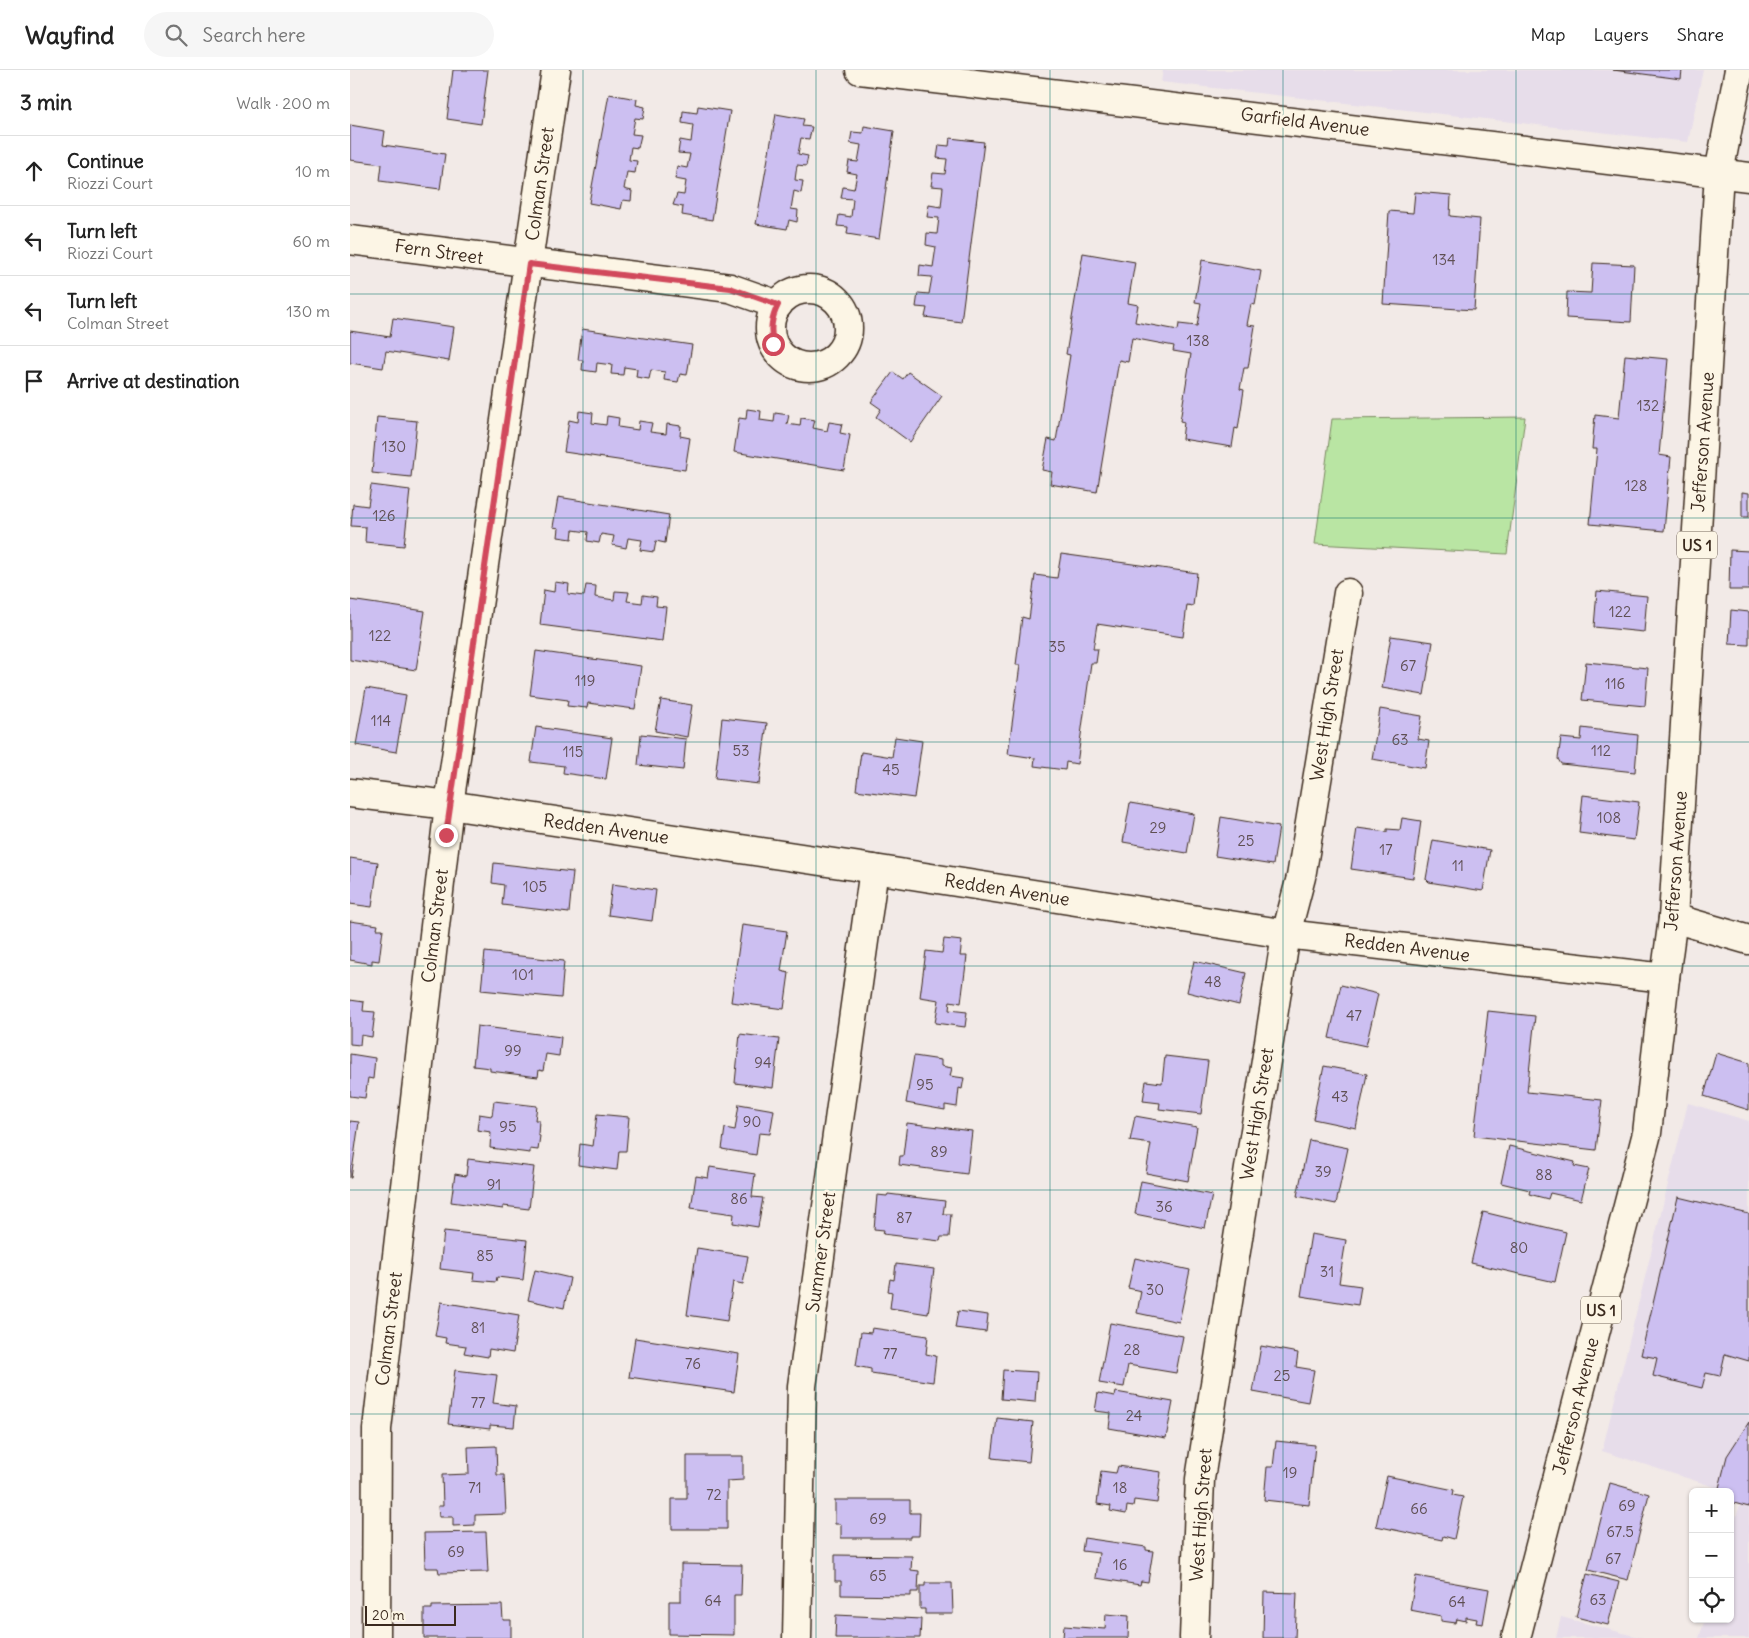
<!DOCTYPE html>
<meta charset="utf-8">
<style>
:root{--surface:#fff;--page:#f6f6f6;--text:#222;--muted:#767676;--line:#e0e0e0}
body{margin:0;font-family:Delius,sans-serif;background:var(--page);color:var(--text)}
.controls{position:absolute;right:15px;bottom:15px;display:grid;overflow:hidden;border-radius:8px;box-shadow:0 1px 4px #0004}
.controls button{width:45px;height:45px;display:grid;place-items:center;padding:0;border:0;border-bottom:1px solid var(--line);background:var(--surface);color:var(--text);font:25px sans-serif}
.scale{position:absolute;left:15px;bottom:12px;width:91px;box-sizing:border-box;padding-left:5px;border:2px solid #3b2a1e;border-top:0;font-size:14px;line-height:18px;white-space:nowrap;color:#3b2a1e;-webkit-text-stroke:4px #fcf5e5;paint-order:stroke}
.stop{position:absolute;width:15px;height:15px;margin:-11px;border:4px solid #d1495b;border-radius:50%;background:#fff}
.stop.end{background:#d1495b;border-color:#fff;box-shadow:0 1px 5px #0008}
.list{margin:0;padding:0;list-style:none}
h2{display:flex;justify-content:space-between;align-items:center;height:65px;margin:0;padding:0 20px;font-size:21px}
h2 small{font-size:16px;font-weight:400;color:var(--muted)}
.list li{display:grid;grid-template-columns:32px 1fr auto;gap:15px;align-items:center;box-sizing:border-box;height:70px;padding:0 20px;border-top:1px solid var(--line)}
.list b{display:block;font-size:19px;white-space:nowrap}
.list p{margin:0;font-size:16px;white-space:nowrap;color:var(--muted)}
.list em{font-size:16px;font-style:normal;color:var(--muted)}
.icon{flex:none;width:28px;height:28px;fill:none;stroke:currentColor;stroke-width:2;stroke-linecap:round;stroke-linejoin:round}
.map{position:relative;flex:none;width:1399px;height:1568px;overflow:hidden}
header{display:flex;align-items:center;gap:30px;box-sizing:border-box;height:70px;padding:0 25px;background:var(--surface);border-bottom:1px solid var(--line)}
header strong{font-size:24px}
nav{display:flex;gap:28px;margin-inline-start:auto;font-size:18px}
.search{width:350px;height:45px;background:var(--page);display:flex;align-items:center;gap:12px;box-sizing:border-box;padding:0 18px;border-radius:28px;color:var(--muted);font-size:19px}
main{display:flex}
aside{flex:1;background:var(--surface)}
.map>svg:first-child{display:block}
.built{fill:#e7ddea}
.green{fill:#b9e5a3;stroke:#7a8860}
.building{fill:#ccbff1;stroke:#3b2a1e}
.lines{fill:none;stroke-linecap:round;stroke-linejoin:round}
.minor-casing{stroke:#3b2a1e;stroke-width:31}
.primary-casing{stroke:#3b2a1e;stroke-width:31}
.minor{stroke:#fcf5e5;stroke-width:28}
.primary{stroke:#fcf5e5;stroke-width:28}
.route{stroke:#d1495b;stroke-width:6}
.grid{fill:none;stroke:#0f766e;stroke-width:1;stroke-opacity:0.55}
.labels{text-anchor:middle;stroke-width:5;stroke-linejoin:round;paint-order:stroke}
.number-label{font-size:15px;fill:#5f4f53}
.shield{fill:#fcf5e5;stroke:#75675a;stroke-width:1}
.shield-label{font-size:16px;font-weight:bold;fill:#3b2a1e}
.street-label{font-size:18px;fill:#3b2a1e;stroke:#fcf5e5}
</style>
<header>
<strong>Wayfind</strong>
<div class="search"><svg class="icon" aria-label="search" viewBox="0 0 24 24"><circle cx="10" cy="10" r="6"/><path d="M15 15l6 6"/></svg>Search here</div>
<nav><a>Map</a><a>Layers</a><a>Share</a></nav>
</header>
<main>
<aside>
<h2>3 min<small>Walk · 200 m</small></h2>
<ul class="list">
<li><svg class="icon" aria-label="ahead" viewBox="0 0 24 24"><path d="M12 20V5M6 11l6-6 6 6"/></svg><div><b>Continue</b><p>Riozzi Court</p></div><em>10 m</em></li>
<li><svg class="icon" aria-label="left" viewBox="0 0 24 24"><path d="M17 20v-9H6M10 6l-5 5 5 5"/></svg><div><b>Turn left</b><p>Riozzi Court</p></div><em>60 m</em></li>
<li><svg class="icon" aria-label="left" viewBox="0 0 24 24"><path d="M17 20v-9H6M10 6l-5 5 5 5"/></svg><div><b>Turn left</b><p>Colman Street</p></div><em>130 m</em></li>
<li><svg class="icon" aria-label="arrive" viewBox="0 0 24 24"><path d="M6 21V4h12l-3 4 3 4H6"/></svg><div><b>Arrive at destination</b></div></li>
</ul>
</aside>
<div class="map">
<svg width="1399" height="1568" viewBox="0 0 1399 1568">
<rect width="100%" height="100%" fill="#f2eae7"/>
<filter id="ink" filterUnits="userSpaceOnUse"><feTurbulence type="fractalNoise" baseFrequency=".02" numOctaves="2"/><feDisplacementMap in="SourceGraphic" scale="10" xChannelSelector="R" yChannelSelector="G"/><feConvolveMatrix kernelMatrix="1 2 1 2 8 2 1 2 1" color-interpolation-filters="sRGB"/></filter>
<g filter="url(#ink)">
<g class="built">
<polygon points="813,0 1353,0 1338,72 811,12"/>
<polygon points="1338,1033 1399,1051 1399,1568 1349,1568 1355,1549 1380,1549 1380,1466 1390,1435 1380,1432 1380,1422 1368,1422 1368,1418 1252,1381"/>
<polygon points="1211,1547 1292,1568 1206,1568"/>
</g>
<polygon class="green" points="1175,347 1157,484 965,474 982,349"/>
<g class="building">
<polygon points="103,0 138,0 131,54 97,49"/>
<polygon points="1263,0 1332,0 1331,9"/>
<polygon points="259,24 287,29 286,35 295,37 293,49 285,48 282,64 291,65 288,78 281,77 279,90 287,91 285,103 277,102 274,119 282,121 281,131 273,130 271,139 239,133"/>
<polygon points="348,36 380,41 362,150 332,145 333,137 323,135 327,124 334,125 336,111 325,109 327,96 337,98 340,84 328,83 330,70 341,72 343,55 332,53 333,41 347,43"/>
<polygon points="426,44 454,49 452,56 462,57 459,69 451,68 448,84 458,86 456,96 447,95 445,110 453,111 451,123 444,121 441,139 448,140 447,152 439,150 437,159 406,154"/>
<polygon points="0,55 35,61 33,75 95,84 90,119 30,111 32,94 0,90"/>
<polygon points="514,56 544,61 529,169 497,164 498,157 487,156 489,145 501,147 503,129 491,128 493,117 504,119 507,104 497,102 499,91 508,92 511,75 500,73 502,62 513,63"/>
<polygon points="600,68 634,72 611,252 575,247 577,238 566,237 568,223 579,224 582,207 569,206 570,195 583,197 586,177 576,175 577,163 587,164 589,148 577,147 579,135 591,137 593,117 581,116 583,103 595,104 597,89 587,88 589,75 599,76"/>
<polygon points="1065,122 1101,125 1100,146 1130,149 1124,240 1033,234 1039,141 1063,143"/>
<polygon points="733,183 785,192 778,233 788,235 785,252 828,260 829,254 847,256 851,233 845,232 852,190 911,201 905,235 901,234 897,255 905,256 898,298 894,298 890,319 894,320 888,359 885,358 882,377 832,369 834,352 830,351 841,284 823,281 824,276 782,268 778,292 769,290 747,422 700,414 702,402 692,400 698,369 706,371 720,285 716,284"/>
<polygon points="1243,193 1284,195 1281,252 1216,248 1217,222 1241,223"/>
<polygon points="43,248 104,257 99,291 36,281 33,298 0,293 0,261 40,267"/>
<polygon points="232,259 342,275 337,305 330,304 328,312 314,310 315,302 301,300 299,309 286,307 287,299 274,297 273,305 261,304 262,295 247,293 246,302 232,300 233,290 228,290"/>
<polygon points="1275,285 1318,289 1309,385 1321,387 1314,461 1240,454 1247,379 1242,379 1245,345 1269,348"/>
<polygon points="543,302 553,309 558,302 592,326 560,372 526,347 531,339 521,332"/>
<polygon points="397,339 411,341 410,350 424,352 425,343 439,345 437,354 450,356 451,348 465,350 463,358 477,361 479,352 492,354 490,363 500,365 494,400 384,382 389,348 396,349"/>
<polygon points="229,341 243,343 242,353 256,355 257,346 269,348 268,357 288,360 289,351 302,353 300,362 316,364 317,354 331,356 330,366 340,368 335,400 214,382 219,350 228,352"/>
<polygon points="27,347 67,351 61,407 22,403"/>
<polygon points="21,415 60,420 54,476 15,472 16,457 1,456 3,434 18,436"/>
<polygon points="1392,422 1399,423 1399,447 1392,447"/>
<polygon points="208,427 319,445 315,473 306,471 304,482 290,480 292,470 278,468 276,478 262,475 264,466 251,464 249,473 237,471 238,462 223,460 222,469 208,467 209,458 203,457"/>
<polygon points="1380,480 1399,481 1399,520 1379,520"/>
<polygon points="711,484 847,503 843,536 837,535 833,567 747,554 743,579 748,579 746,593 741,593 727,694 716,692 715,700 684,696 685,688 658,684 670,595 666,595 672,547 679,549 685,505 707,508"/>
<polygon points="205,512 219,514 218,524 234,526 236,515 246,516 245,527 264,530 265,521 279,522 277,531 292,533 293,525 307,527 306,536 316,537 312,571 190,555 194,520 204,522"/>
<polygon points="1247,521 1297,526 1294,562 1244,557"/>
<polygon points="0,530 75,541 66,600 0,590"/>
<polygon points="1381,540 1399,542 1399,575 1379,574"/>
<polygon points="1041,566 1083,572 1074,625 1032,618"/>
<polygon points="186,581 291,596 285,639 238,633 237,638 217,636 218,630 180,625"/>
<polygon points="1236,592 1298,598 1295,636 1232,630"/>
<polygon points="16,618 56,625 46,682 6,675"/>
<polygon points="311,630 342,635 337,667 305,661"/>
<polygon points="1030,639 1072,646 1068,669 1079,671 1075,698 1022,689"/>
<polygon points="372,648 417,653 409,714 365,709"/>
<polygon points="186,657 262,668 256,709 213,703 214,696 181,692"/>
<polygon points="1232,658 1288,665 1285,702 1211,694 1208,689 1211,668 1231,670"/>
<polygon points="291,664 336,669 333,700 288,695"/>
<polygon points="545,667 572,671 564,728 506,720 511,682 542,687"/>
<polygon points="1233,725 1289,732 1284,770 1229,763"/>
<polygon points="780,733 844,744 837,783 773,772"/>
<polygon points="871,747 929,757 923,795 865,786"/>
<polygon points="1052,748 1071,751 1063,808 1001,799 1007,758 1037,762 1037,759 1050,760"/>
<polygon points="1083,770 1140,780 1133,821 1079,812 1076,809"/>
<polygon points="0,788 28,792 22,837 0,834"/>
<polygon points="144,793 223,802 219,843 152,835 154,815 142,813"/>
<polygon points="262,814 306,820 302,851 258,845"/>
<polygon points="0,851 28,855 27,859 33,859 29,891 22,890 22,894 0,890"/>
<polygon points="392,855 437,861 431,901 439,903 434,939 381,932"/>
<polygon points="594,869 612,871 610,886 617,886 611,933 600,931 599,940 617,942 615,957 585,953 589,930 570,927 576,881 592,883"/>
<polygon points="135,882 214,891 211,928 131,920"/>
<polygon points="844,891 896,903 889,935 837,922"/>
<polygon points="991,915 1028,924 1016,976 979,968"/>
<polygon points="0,930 14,932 13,941 25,942 22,967 11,965 10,975 0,974"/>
<polygon points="1138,941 1185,946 1177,1022 1252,1030 1246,1080 1124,1066"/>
<polygon points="127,956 211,967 209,986 196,984 193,1001 189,1000 188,1007 140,1001 140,998 123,996"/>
<polygon points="390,964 429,969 423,1018 385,1013"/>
<polygon points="1366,983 1399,993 1399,1040 1354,1026"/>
<polygon points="0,984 25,988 23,1009 18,1008 15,1028 0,1026"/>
<polygon points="564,986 591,990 591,996 602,998 600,1006 614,1008 612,1019 609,1018 607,1037 595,1035 595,1040 556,1033"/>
<polygon points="815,986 858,991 851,1044 809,1039 810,1033 793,1031 796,1011 812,1013"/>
<polygon points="974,996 1017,1004 1006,1058 963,1049"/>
<polygon points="144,1031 187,1036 185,1050 189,1050 188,1065 190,1066 188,1080 180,1079 180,1083 140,1078 141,1062 127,1060 129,1044 142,1046"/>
<polygon points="389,1034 424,1040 420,1064 409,1063 406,1085 372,1079 375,1058 385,1060"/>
<polygon points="247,1044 279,1047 276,1081 269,1081 267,1100 228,1095 230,1074 243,1076"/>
<polygon points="785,1046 847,1057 838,1111 796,1103 801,1074 780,1071"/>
<polygon points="0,1051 9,1052 1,1108 0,1108"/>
<polygon points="557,1053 622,1061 617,1104 549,1095 550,1086 553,1086"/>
<polygon points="959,1070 998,1078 986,1134 947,1126"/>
<polygon points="1159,1076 1225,1092 1224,1096 1239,1099 1231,1130 1200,1123 1198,1129 1179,1124 1180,1120 1151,1113"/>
<polygon points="118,1089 184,1097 179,1139 153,1136 153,1139 101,1132 105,1104 116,1106"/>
<polygon points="360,1097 405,1104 402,1127 413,1128 408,1157 383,1153 384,1144 341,1138 346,1106 358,1108"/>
<polygon points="791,1111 862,1125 855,1158 785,1144"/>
<polygon points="538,1124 595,1131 593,1144 601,1144 599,1167 591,1167 590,1171 533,1164 534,1160 524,1159 527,1125 537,1126"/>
<polygon points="1328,1127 1399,1144 1399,1291 1375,1284 1370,1306 1356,1303 1352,1318 1303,1306 1307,1288 1291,1285"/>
<polygon points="1133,1142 1216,1162 1205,1212 1121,1193"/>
<polygon points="94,1161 177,1170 173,1210 147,1207 146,1212 123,1210 124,1203 90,1199"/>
<polygon points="961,1164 996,1170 989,1213 1011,1216 1008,1235 951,1226"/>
<polygon points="347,1178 398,1186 393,1214 383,1212 377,1251 337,1245"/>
<polygon points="785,1188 840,1200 829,1252 787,1243 791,1221 778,1218"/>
<polygon points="546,1194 584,1199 578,1244 540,1238 542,1222 538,1221 540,1209 544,1210"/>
<polygon points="185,1200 220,1208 214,1238 178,1230"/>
<polygon points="91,1232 169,1245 163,1283 139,1279 138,1287 114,1283 116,1276 95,1273 96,1268 85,1266"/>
<polygon points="608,1241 638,1245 636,1262 605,1258"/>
<polygon points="760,1253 833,1266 826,1303 778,1295 774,1317 749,1313"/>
<polygon points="522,1258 578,1266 576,1284 586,1286 583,1312 521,1303 521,1299 506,1296 511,1262 521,1263"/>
<polygon points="285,1268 389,1284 384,1322 279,1307"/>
<polygon points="911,1276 948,1283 946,1297 964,1300 958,1332 903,1322"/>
<polygon points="105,1300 147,1305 143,1333 166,1336 164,1357 140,1355 140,1359 98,1354"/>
<polygon points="653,1300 687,1302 685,1332 651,1329"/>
<polygon points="766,1322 823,1332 816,1368 759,1358 761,1343 745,1341 748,1323 765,1326"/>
<polygon points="647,1348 683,1352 679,1392 642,1388"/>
<polygon points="1399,1352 1399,1437 1380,1432 1380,1422 1368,1422 1377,1386"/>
<polygon points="926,1371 965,1375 959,1435 914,1430 917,1397 923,1397"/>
<polygon points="146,1376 147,1405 154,1405 156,1444 125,1445 125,1455 103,1456 103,1447 89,1447 88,1436 93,1436 92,1405 119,1404 118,1377"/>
<polygon points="337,1386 393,1386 393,1410 377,1411 377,1459 322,1459 322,1429 337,1429"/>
<polygon points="768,1396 811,1402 807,1433 784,1430 783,1437 777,1436 776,1444 760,1441 761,1436 747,1434 751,1401 766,1403"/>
<polygon points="1037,1406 1104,1420 1103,1425 1113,1427 1104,1469 1093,1466 1092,1470 1026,1456"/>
<polygon points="1260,1413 1299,1424 1278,1510 1238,1500"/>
<polygon points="485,1430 560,1430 560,1443 570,1443 569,1466 560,1466 560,1468 491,1468 491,1454 485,1454"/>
<polygon points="136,1462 138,1502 89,1503 88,1498 75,1498 74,1463"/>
<polygon points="734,1468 796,1477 796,1480 803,1481 798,1512 791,1511 790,1515 746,1508 749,1483 732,1481"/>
<polygon points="485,1485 562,1486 561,1500 569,1501 568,1522 561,1522 561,1526 491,1525 491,1511 485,1511"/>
<polygon points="331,1494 392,1495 391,1525 384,1525 384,1565 319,1564 319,1531 331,1531"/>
<polygon points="1237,1504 1269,1512 1258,1555 1226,1547"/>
<polygon points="1066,1506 1139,1519 1133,1554 1126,1553 1127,1549 1116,1547 1116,1551 1107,1549 1106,1553 1091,1551 1091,1546 1060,1540"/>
<polygon points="575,1513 602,1513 603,1544 575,1544 575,1539 570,1539 570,1516 575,1516"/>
<polygon points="914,1522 947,1523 945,1568 913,1568"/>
<polygon points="152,1535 153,1550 161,1550 161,1568 74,1568 74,1539 82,1539 82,1536"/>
<polygon points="756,1544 779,1546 778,1568 713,1568 714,1556 755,1559"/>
<polygon points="486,1545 571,1549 570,1568 485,1568"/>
</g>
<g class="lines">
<g class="minor-casing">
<g id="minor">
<polyline points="510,0 1399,107"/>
<polyline points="0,170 380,218 428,235"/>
<circle cx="459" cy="258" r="39"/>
<polyline points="0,723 99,735 524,799 936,864 1315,908"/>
<polyline points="1323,848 1399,870"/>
<polyline points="447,1568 452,1316 524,799"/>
<polyline points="844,1568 850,1409 936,864 951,807 998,523"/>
</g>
</g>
<g class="primary-casing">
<g id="primary">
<polyline points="26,1568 27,1359 99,735 206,0"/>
<polyline points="1166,1568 1297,1063 1315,908 1323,848 1369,103 1389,0"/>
</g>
</g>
<use href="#minor" class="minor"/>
<use href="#primary" class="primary"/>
</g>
</g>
<g class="lines" filter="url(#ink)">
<path class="route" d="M 96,765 L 179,194 L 380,218 L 428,235 C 421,249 420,259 423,274"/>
</g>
<path class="grid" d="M 233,0 L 233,1568M 466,0 L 466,1568M 700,0 L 700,1568M 933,0 L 933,1568M 1166,0 L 1166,1568M 0,224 L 1399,224M 0,448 L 1399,448M 0,672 L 1399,672M 0,896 L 1399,896M 0,1120 L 1399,1120M 0,1344 L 1399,1344"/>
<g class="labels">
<g class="number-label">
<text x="1094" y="195">134</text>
<text x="848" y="276">138</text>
<text x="1298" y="341">132</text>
<text x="44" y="382">130</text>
<text x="1286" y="421">128</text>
<text x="34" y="451">126</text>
<text x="1270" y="547">122</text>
<text x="30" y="571">122</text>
<text x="707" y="582">35</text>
<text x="1058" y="601">67</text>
<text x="235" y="616">119</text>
<text x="1265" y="619">116</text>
<text x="31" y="656">114</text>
<text x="1050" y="675">63</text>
<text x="391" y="686">53</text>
<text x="1251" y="686">112</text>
<text x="223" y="687">115</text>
<text x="541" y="705">45</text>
<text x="1259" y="753">108</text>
<text x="808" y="763">29</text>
<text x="896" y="776">25</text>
<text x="1036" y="785">17</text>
<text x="1108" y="801">11</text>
<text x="185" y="822">105</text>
<text x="173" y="910">101</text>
<text x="863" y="917">48</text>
<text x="1004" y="951">47</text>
<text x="163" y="986">99</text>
<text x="413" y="998">94</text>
<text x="575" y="1020">95</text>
<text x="990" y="1032">43</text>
<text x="402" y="1057">90</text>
<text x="158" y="1062">95</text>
<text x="589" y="1087">89</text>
<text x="973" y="1107">39</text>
<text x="1194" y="1110">88</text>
<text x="144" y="1120">91</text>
<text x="389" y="1134">86</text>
<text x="814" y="1142">36</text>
<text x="554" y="1153">87</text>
<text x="1169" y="1183">80</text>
<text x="135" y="1191">85</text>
<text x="977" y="1207">31</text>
<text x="805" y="1225">30</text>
<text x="128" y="1263">81</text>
<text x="782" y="1285">28</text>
<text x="540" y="1289">77</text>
<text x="343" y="1299">76</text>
<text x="932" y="1311">25</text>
<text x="128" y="1338">77</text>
<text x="784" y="1351">24</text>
<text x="940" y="1408">19</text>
<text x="125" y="1423">71</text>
<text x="770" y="1423">18</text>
<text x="364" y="1430">72</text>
<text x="1277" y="1441">69</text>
<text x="1069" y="1444">66</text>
<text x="528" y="1454">69</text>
<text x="1270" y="1467">67.5</text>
<text x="106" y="1487">69</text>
<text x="1263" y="1494">67</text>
<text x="770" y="1500">16</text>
<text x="528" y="1511">65</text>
<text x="1248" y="1535">63</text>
<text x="363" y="1536">64</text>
<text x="1107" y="1537">64</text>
</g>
<g class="shield">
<rect x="1327" y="461.5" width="40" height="27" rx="4"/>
<rect x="1231" y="1226.5" width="40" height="27" rx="4"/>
</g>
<g class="shield-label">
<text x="1347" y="481">US 1</text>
<text x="1251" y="1246">US 1</text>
</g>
<g class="street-label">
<text transform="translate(955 52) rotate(7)" y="6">Garfield Avenue</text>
<text transform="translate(190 114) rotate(-82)" y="6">Colman Street</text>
<text transform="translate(89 182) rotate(8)" y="6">Fern Street</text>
<text transform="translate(1353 372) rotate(-86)" y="6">Jefferson Avenue</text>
<text transform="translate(977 645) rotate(-81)" y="6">West High Street</text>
<text transform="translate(256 759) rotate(8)" y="6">Redden Avenue</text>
<text transform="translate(1326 791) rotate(-86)" y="6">Jefferson Avenue</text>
<text transform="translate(657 820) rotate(9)" y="6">Redden Avenue</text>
<text transform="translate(85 856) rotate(-83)" y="6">Colman Street</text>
<text transform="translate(1057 878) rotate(7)" y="6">Redden Avenue</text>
<text transform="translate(907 1044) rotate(-81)" y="6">West High Street</text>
<text transform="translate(471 1182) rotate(-82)" y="6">Summer Street</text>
<text transform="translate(39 1259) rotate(-83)" y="6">Colman Street</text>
<text transform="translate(1226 1336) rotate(-76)" y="6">Jefferson Avenue</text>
<text transform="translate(851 1445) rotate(-86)" y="6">West High Street</text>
</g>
</g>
</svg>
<div class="controls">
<button>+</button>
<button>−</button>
<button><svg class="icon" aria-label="locate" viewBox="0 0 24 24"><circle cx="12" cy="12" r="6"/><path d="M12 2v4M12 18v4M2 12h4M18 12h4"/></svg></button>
</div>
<div class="scale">20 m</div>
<div class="stop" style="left:423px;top:274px"></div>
<div class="stop end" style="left:96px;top:765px"></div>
</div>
</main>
